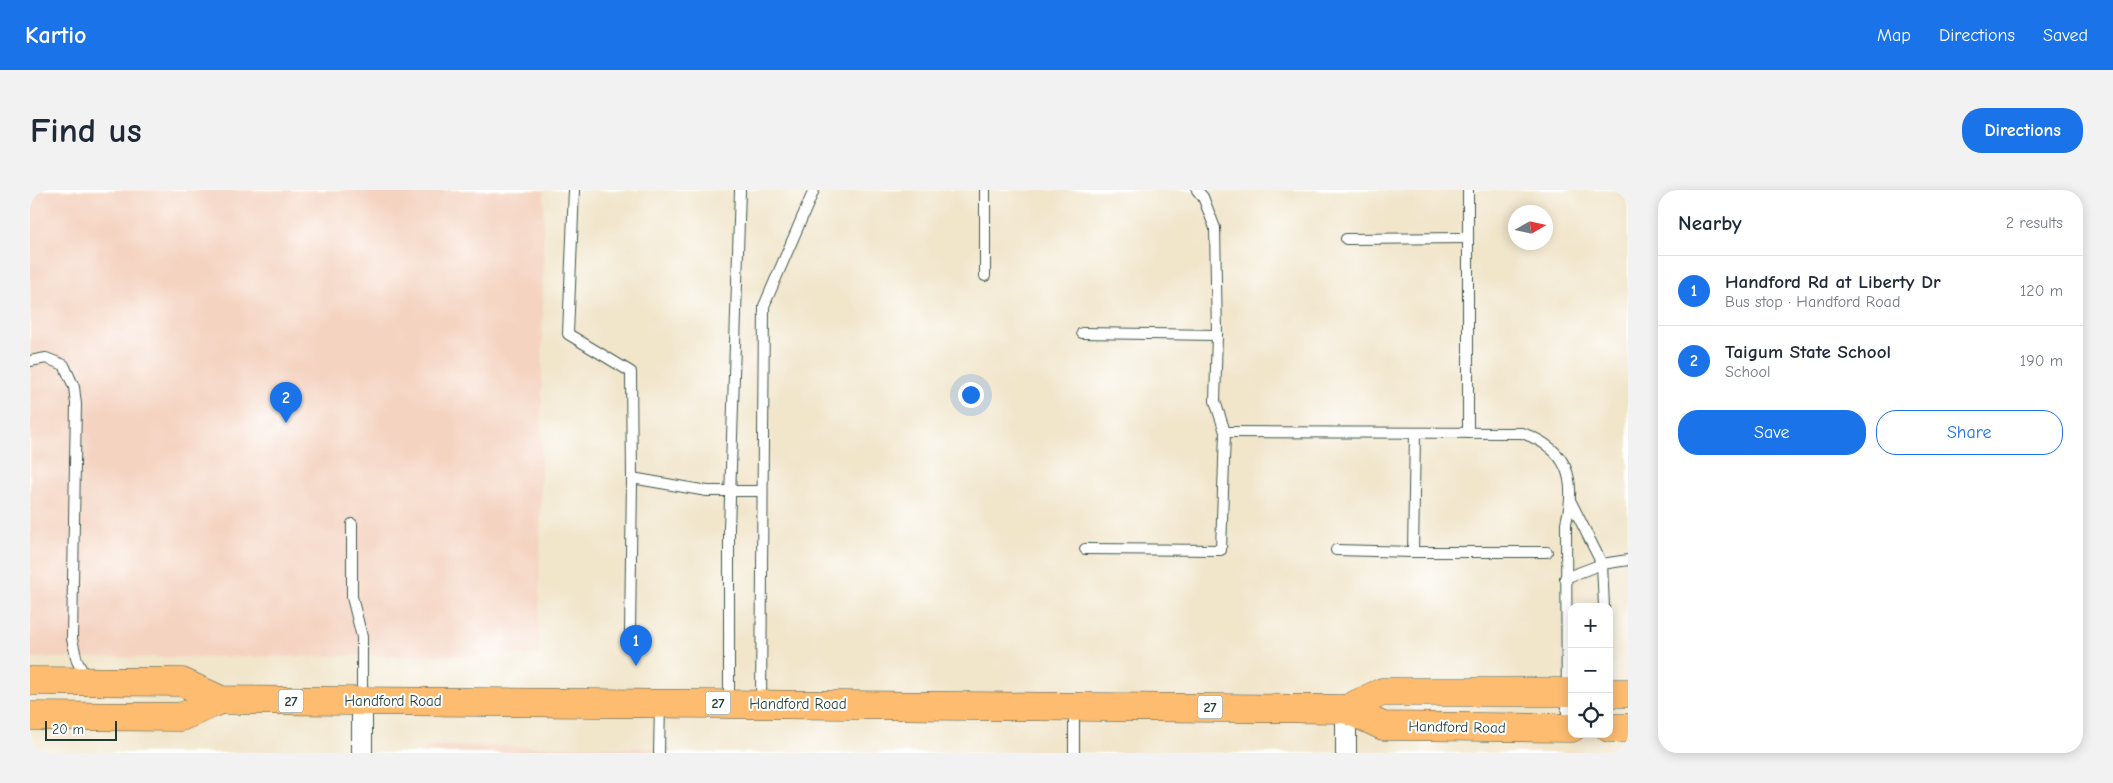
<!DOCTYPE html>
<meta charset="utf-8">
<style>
:root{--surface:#fff;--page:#f2f2f3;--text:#1f2937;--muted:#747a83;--line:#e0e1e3;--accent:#1a73e8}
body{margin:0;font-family:"Comic Neue",sans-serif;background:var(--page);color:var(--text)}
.controls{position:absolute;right:15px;bottom:15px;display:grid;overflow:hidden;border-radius:10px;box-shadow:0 2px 12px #0003}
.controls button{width:45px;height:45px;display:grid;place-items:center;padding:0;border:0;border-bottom:1px solid var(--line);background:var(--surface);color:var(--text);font:25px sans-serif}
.compass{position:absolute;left:1478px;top:15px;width:45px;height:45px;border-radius:50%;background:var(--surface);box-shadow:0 2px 12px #0003;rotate:81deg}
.scale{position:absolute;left:15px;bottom:12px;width:72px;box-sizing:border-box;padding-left:5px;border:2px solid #1f3d34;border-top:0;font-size:14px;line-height:18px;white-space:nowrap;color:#1f3d34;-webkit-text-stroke:4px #fff;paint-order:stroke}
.you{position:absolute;left:940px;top:204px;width:18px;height:18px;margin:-12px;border:4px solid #fff;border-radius:50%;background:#1a73e8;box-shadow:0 0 0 8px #1a73e833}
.badge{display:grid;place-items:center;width:32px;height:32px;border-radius:50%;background:var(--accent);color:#fff;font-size:16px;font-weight:700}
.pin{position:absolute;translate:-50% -41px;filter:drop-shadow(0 1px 2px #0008)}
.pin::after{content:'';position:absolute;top:26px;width:18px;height:15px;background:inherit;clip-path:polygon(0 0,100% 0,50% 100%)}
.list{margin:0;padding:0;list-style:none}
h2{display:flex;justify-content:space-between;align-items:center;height:65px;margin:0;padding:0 20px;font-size:21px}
h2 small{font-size:16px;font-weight:400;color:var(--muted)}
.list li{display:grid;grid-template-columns:32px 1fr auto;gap:15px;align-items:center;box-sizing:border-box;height:70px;padding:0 20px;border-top:1px solid var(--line)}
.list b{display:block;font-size:19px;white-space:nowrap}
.list p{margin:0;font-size:16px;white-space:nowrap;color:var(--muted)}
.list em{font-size:16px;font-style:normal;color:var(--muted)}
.actions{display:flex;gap:10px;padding:15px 20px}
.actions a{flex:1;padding:11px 0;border:1px solid var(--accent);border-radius:20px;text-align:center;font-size:18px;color:var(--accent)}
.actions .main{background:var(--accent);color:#fff}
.icon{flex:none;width:28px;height:28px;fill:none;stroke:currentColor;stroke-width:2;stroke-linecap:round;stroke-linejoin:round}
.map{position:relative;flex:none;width:1598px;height:563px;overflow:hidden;border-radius:20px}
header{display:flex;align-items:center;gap:30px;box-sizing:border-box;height:70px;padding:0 25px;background:var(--accent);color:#fff}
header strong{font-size:24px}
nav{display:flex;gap:28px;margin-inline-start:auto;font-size:18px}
.intro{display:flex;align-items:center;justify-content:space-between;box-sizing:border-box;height:120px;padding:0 30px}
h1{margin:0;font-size:35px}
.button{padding:12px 22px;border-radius:20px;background:var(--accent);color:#fff;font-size:18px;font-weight:700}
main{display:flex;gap:30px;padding:0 30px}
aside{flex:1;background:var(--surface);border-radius:20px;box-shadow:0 2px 12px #0003}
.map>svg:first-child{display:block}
.built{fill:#f4d3c0}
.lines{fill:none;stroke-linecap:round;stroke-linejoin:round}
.service-casing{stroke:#3e564a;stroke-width:12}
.minor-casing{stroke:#3e564a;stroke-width:22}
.primary-casing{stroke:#3e564a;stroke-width:29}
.service{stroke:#fff;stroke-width:10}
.minor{stroke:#fff;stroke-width:20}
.primary{stroke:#fdbc70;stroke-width:28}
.labels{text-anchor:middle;stroke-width:4;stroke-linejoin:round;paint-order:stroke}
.shield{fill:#fff;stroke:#627771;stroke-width:1}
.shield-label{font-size:14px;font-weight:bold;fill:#1f3d34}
.street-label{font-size:15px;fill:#1f3d34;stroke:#fff}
</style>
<header>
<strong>Kartio</strong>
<nav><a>Map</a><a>Directions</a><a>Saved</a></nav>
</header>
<div class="intro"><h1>Find us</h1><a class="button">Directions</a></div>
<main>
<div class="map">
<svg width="1598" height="563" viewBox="0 0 1598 563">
<rect width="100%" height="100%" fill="#fff"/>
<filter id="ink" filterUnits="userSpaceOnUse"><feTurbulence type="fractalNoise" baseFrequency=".02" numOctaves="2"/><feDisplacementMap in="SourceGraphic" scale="10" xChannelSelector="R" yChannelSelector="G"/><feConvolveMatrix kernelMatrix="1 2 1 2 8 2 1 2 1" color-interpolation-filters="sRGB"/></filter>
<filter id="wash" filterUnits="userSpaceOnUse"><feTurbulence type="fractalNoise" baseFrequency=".0096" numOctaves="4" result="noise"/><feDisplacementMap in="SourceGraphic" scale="20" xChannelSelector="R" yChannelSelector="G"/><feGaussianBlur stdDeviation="1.12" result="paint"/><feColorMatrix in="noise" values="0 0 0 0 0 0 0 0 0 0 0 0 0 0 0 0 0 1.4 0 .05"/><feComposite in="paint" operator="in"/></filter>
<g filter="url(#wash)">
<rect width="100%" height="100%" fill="#f1e5ca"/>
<g class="built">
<polygon points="0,0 514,0 509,465 0,468"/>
<polygon points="401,556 640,558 640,563 387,563"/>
</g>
</g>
<g filter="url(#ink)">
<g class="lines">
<g class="service-casing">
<g id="service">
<polyline points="544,0 538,144 601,182 602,288 677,301 731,301"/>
<polyline points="1316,49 1437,48"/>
<polyline points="955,86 955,0"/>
<polyline points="1052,143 1187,145"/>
<polyline points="0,171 16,168 34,175 44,197 46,214 42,449 47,471 56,488"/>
<path d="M 1195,242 L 1492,243 C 1538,259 1547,289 1536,333 L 1537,538"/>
<polyline points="1385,243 1383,362 1517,362"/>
<polyline points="1438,243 1438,0"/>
<polyline points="1541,312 1572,374 1574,417"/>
<polyline points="322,334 322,407 332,447 332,510"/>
<polyline points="1055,359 1191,360 1195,242 1185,211 1187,145 1185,38 1173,7 1167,0"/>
<polyline points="1306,360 1383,362"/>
<polyline points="1535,388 1572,374 1598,370"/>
<polyline points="600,444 602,288"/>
<polyline points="699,513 699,339 710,0"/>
<polyline points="731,513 734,116 784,0"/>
<polyline points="629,563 630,514"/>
<polyline points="1044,563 1044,519"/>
</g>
</g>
<g class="minor-casing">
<g id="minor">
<polyline points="332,511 332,563"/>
<polyline points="1316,519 1316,563"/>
</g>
</g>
<g class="primary-casing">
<g id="primary">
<polyline points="0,491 152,492 191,510 1316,519 1353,536 1542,538"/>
<polyline points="1579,503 1598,503"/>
<polyline points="1316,519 1352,502 1542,502"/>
<polyline points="0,526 151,527 191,510"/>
<polyline points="1579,538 1598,538"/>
</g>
</g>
<use href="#service" class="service"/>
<use href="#minor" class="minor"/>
<use href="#primary" class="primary"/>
</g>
</g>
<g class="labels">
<g class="shield">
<rect x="248.5" y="499.5" width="25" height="23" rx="4"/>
<rect x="675.5" y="501.5" width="25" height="23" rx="4"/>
<rect x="1167.5" y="505.5" width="25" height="23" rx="4"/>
</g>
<g class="shield-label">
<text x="261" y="516">27</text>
<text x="688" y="518">27</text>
<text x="1180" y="522">27</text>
</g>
<g class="street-label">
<text x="363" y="516">Handford Road</text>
<text x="768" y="519">Handford Road</text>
<text transform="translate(1427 537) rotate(1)" y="5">Handford Road</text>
</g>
</g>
</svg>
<div class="controls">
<button>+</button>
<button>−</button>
<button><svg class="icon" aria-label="locate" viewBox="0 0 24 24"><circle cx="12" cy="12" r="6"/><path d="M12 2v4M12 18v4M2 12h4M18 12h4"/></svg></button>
</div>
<svg class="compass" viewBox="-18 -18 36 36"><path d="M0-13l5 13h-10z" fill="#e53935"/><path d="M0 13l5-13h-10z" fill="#747a83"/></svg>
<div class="scale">20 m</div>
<div class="you"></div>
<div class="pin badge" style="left:606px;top:476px">1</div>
<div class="pin badge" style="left:256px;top:233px">2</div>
</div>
<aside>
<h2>Nearby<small>2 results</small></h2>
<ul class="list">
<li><span class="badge">1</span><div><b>Handford Rd at Liberty Dr</b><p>Bus stop · Handford Road</p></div><em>120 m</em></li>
<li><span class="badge">2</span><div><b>Taigum State School</b><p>School</p></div><em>190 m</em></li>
</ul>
<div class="actions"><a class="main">Save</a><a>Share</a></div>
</aside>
</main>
